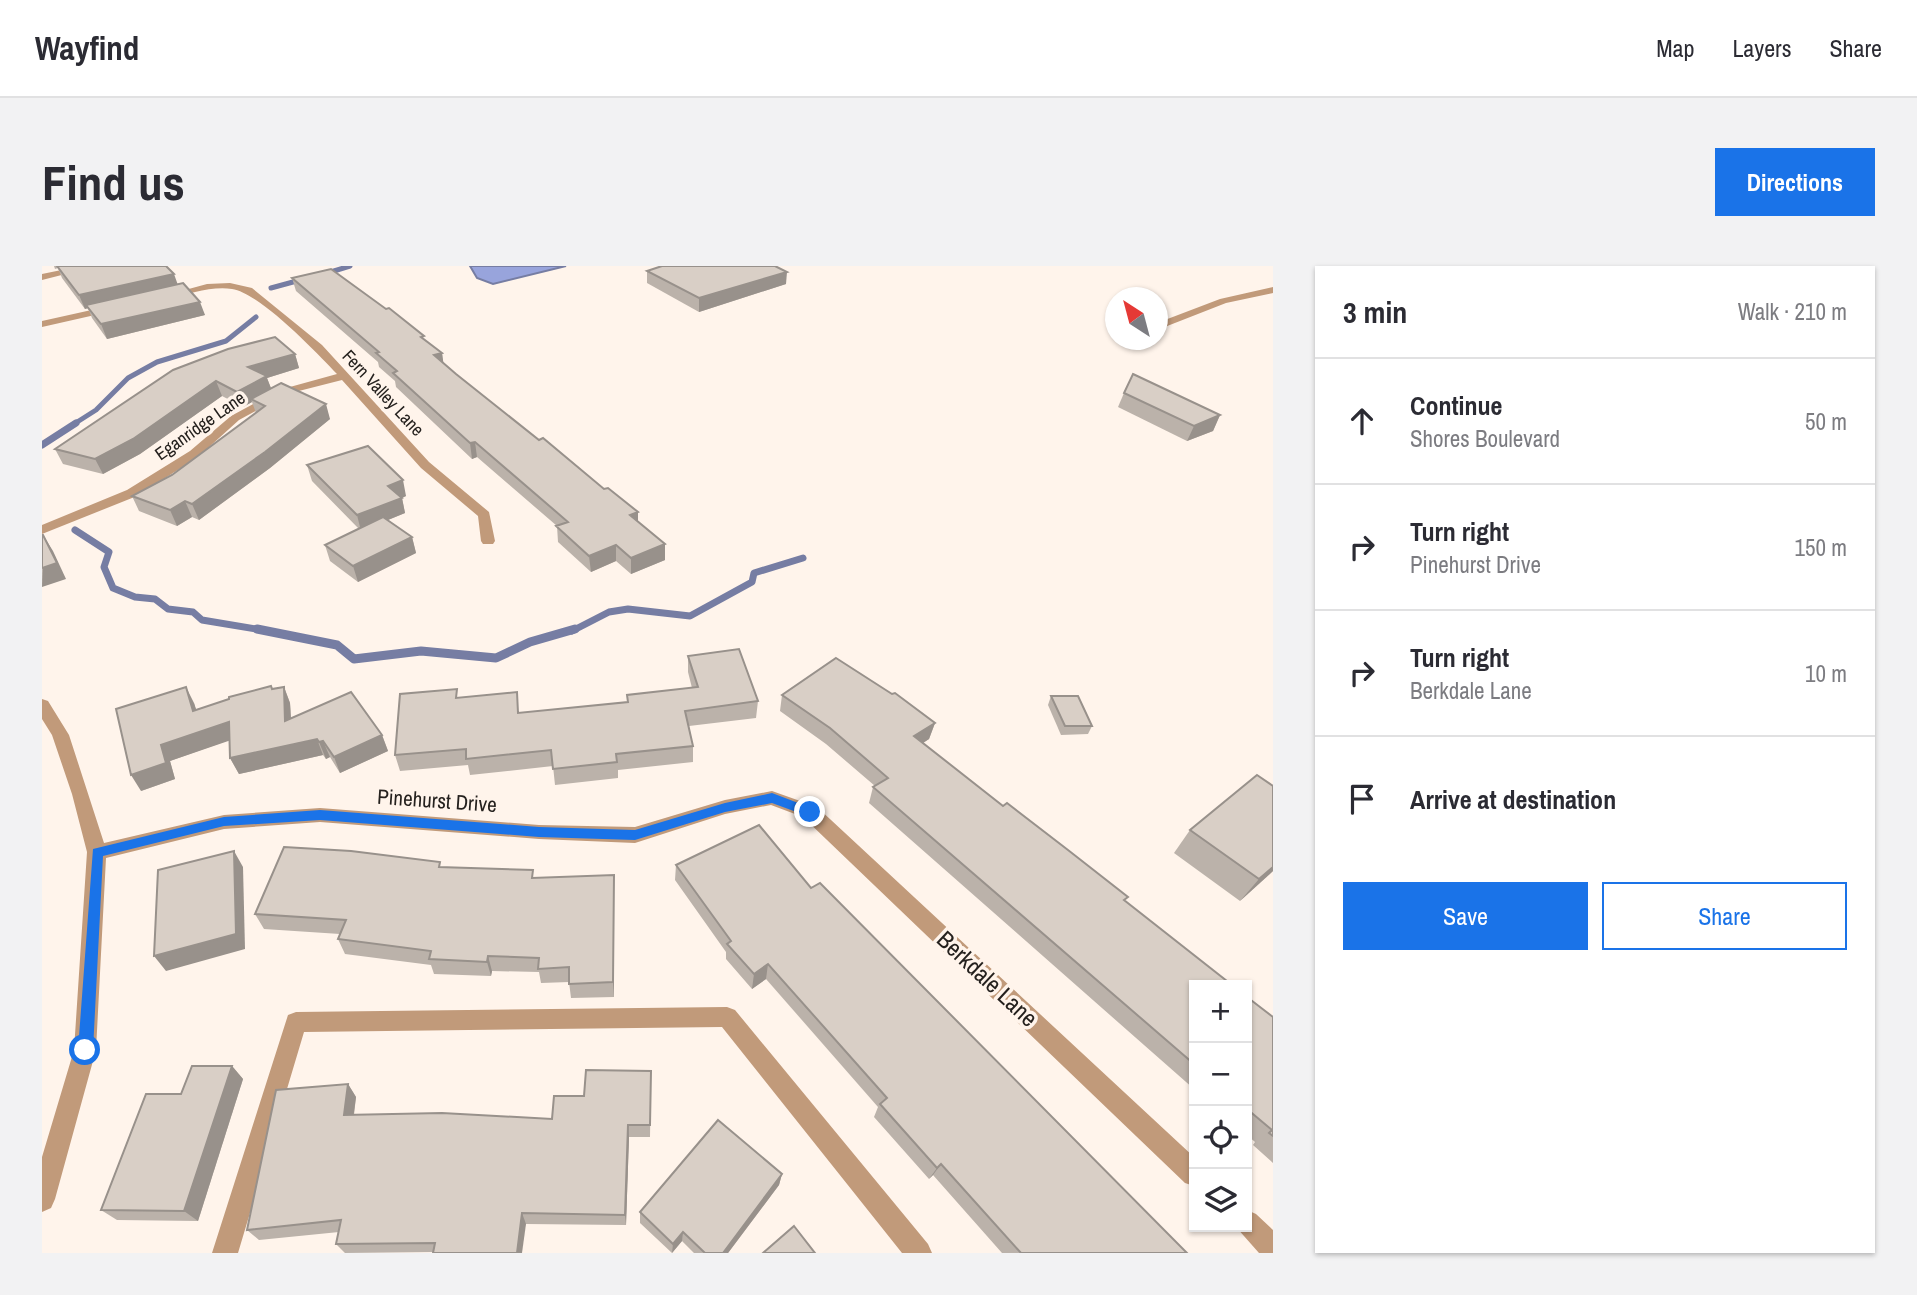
<!DOCTYPE html>
<meta charset="utf-8">
<style>
:root{--surface:#fff;--page:#f2f2f3;--text:#2b2b33;--muted:#7c7c81;--line:#e1e1e2;--accent:#1a73e8}
body{margin:0;font-family:"Archivo Narrow",sans-serif;background:var(--page);color:var(--text)}
.controls{position:absolute;right:21px;bottom:21px;display:grid;overflow:hidden;border-radius:0px;box-shadow:0 2px 5px #0004}
.controls button{width:63px;height:63px;display:grid;place-items:center;padding:0;border:0;border-bottom:2px solid var(--line);background:var(--surface);color:var(--text);font:35px sans-serif}
.compass{position:absolute;left:1063px;top:21px;width:63px;height:63px;border-radius:50%;background:var(--surface);box-shadow:0 2px 5px #0004;rotate:324deg}
.stop{position:absolute;width:21px;height:21px;margin:-16px;border:5px solid #1a73e8;border-radius:50%;background:#fff}
.stop.end{background:#1a73e8;border-color:#fff;box-shadow:0 2px 7px #0008}
.list{margin:0;padding:0;list-style:none}
h2{display:flex;justify-content:space-between;align-items:center;height:91px;margin:0;padding:0 28px;font-size:30px}
h2 small{font-size:23px;font-weight:400;color:var(--muted)}
.list li{display:grid;grid-template-columns:46px 1fr auto;gap:21px;align-items:center;box-sizing:border-box;height:126px;padding:0 28px;border-top:2px solid var(--line)}
.list b{display:block;font-size:26px;white-space:nowrap}
.list p{margin:0;font-size:23px;white-space:nowrap;color:var(--muted)}
.list em{font-size:23px;font-style:normal;color:var(--muted)}
.actions{display:flex;gap:14px;padding:21px 28px}
.actions a{flex:1;padding:16px 0;border:2px solid var(--accent);border-radius:0px;text-align:center;font-size:24px;color:var(--accent)}
.actions .main{background:var(--accent);color:#fff}
.icon{flex:none;width:38px;height:38px;fill:none;stroke:currentColor;stroke-width:2;stroke-linecap:round;stroke-linejoin:round}
.map{position:relative;flex:none;width:1231px;height:987px;overflow:hidden;border-radius:0px}
header{display:flex;align-items:center;gap:42px;box-sizing:border-box;height:98px;padding:0 35px;background:var(--surface);border-bottom:2px solid var(--line)}
header strong{font-size:33px}
nav{display:flex;gap:38px;margin-inline-start:auto;font-size:24px}
.intro{display:flex;align-items:center;justify-content:space-between;box-sizing:border-box;height:168px;padding:0 42px}
h1{margin:0;font-size:49px}
.button{padding:18px 32px;border-radius:0px;background:var(--accent);color:#fff;font-size:24px;font-weight:700}
main{display:flex;gap:42px;padding:0 42px}
aside{flex:1;background:var(--surface);border-radius:0px;box-shadow:0 2px 5px #0004}
.map>svg:first-child{display:block}
.water{fill:#98a4dc;stroke:#767da3;stroke-width:2}
.lines{fill:none;stroke-linecap:round;stroke-linejoin:round}
.stream-far2{stroke:#767da3;stroke-width:5}
.stream-far1{stroke:#767da3;stroke-width:7}
.stream{stroke:#767da3;stroke-width:9}
.minor{fill:#c19a7a;fill-rule:evenodd}
.wall{fill:#bbb2aa}
.shaded-wall{fill:#98918b}
.building{fill:#d9cfc6;stroke:#98918b;stroke-width:2}
.route{fill:#1a73e8}
.labels{text-anchor:middle;stroke-width:7;stroke-linejoin:round;paint-order:stroke}
.far-street-label{font-size:18px;fill:#25211e;stroke:#fff4eb}
.street-label{font-size:21px;fill:#25211e;stroke:#fff4eb}
.near-street-label{font-size:24px;fill:#25211e;stroke:#fff4eb}
</style>
<header>
<strong>Wayfind</strong>
<nav><a>Map</a><a>Layers</a><a>Share</a></nav>
</header>
<div class="intro"><h1>Find us</h1><a class="button">Directions</a></div>
<main>
<div class="map">
<svg width="1231" height="987" viewBox="0 0 1231 987">
<rect width="100%" height="100%" fill="#fff4eb"/>
<polygon class="water" points="428,0 524,0 451,18 435,12"/>
<g class="lines">
<g class="stream-far2">
<polyline points="282,8 308,0"/>
<polyline points="229,22 262,13"/>
<polyline points="32,158 54,144 86,112 115,96 184,75 214,51"/>
</g>
<g class="stream-far1">
<polyline points="0,179 34,157"/>
<polyline points="33,264 67,286 62,301 71,322 93,331 113,333 126,343 151,346 160,354 226,365"/>
<polyline points="530,365 567,346 586,343 648,350 710,316 712,307 761,292"/>
</g>
<polyline class="stream" points="215,363 295,379 312,393 379,385 454,392 488,376 533,363"/>
<g class="minor">
<polygon points="39,0 55,0 0,14 0,8"/>
<path d="M 188,17 L 210,22 L 280,79 L 387,196 L 447,246 L 453,275 L 451,278 L 441,278 L 439,275 L 436,250 L 379,202 L 300,114 L 245,128 L 197,154 L 156,191 L 95,230 L 0,268 L 0,259 L 85,224 L 148,185 L 189,150 L 237,124 L 295,108 C 275,87 218,27 190,23 C 169,20 147,28 126,33 L 121,30 L 165,18 Z"/>
<polygon points="1231,21 1231,27 1184,37 1115,64 1115,57 1178,33"/>
<polygon points="72,39 77,42 75,44 0,61 0,55"/>
<polygon points="0,433 6,435 27,469 62,577 182,549 278,542 497,559 593,561 683,534 730,525 775,541 1152,891 1152,920 1143,917 761,551 729,539 683,548 593,577 497,573 278,556 182,563 64,592 54,784 13,933 9,942 0,946 0,891 32,784 45,586 30,528 10,469 0,453"/>
<polygon points="685,741 693,744 886,978 890,987 860,987 680,761 262,766 196,987 170,987 246,749 254,746"/>
<polygon points="1205,944 1214,948 1231,964 1231,987 1217,987 1194,961 1205,961"/>
</g>
</g>
<g class="wall">
<polygon points="12,0 124,0 136,19 163,49 65,73 50,52 46,42 43,43 20,12 16,2 13,3"/>
<polygon points="605,5 744,18 657,46 605,17"/>
<polygon points="250,12 383,74 400,87 401,97 623,278 623,294 589,308 574,295 549,306 516,276 515,260 435,191 430,193 354,121 353,115 337,101 336,96 254,25"/>
<polygon points="253,88 257,102 225,112 229,122 288,153 228,202 157,254 150,251 135,260 97,245 90,230 130,209 214,147 210,136 201,141 180,130 98,188 61,208 21,198 13,183 131,104"/>
<polygon points="1082,127 1178,149 1171,165 1145,175 1076,141"/>
<polygon points="265,199 364,230 360,232 363,247 346,254 370,271 374,287 316,316 288,295 283,279 317,263 270,215"/>
<polygon points="646,390 716,435 714,452 647,460 651,480 651,496 576,504 576,512 513,519 511,500 428,509 426,499 358,505 353,489 417,432 478,447 585,436 585,429 650,422 646,406"/>
<polygon points="242,421 248,437 249,452 340,469 346,485 298,507 288,491 284,493 281,489 197,508 188,492 187,474 128,495 133,513 99,525 152,437 154,444"/>
<polygon points="740,429 893,457 887,473 881,477 1083,635 1152,719 1152,823 827,537 831,521 833,520 784,478 738,445"/>
<polygon points="1009,430 1050,460 1046,468 1019,469 1006,439"/>
<polygon points="1231,520 1231,605 1198,635 1132,587 1148,564"/>
<polygon points="634,599 769,622 1145,987 960,987 891,909 887,913 832,851 836,841 724,713 710,723 684,693 684,686 633,614"/>
<polygon points="400,601 492,612 572,609 572,731 529,732 527,716 499,717 497,706 450,705 449,710 392,708 389,699 303,688 296,673 298,668 222,663 213,648"/>
<polygon points="1205,731 1231,751 1231,897 1211,879 1213,876 1205,869"/>
<polygon points="190,800 201,813 156,955 75,954 59,944 139,828"/>
<polygon points="609,805 608,871 587,871 584,959 484,958 391,986 303,987 294,978 297,966 217,974 205,964 306,818 314,831 312,849 510,853 542,830"/>
<polygon points="740,908 737,919 686,987 652,987 640,975 630,987 598,957 598,946"/>
</g>
<g class="shaded-wall">
<polygon points="745,6 744,18 657,46 657,32"/>
<polygon points="132,8 137,22 44,39 46,42 43,43 37,29"/>
<polygon points="158,36 163,49 65,73 59,58"/>
<polygon points="400,87 402,101 392,89"/>
<polygon points="253,88 257,102 225,112 230,125 209,133 210,136 201,141 195,126 206,101"/>
<polygon points="174,115 180,130 98,188 61,208 53,193"/>
<polygon points="284,138 288,153 228,202 157,254 150,238"/>
<polygon points="1178,149 1171,165 1145,175 1152,160"/>
<polygon points="433,176 435,191 430,193 428,177"/>
<polygon points="361,214 364,230 355,234 360,232 363,247 319,265 315,249 346,220"/>
<polygon points="143,235 150,251 135,260 128,244"/>
<polygon points="596,246 596,262 588,249"/>
<polygon points="1,269 11,285 24,313 0,321"/>
<polygon points="370,271 374,287 316,316 311,300"/>
<polygon points="623,278 623,294 589,308 589,292"/>
<polygon points="574,279 574,295 549,306 547,290"/>
<polygon points="144,421 152,437 160,461 151,445"/>
<polygon points="242,421 248,437 250,471 243,455"/>
<polygon points="187,456 195,472 128,495 133,513 99,525 89,509 119,479"/>
<polygon points="893,457 887,473 867,486 872,470"/>
<polygon points="340,469 346,485 298,507 292,491"/>
<polygon points="275,473 281,489 197,508 188,492"/>
<polygon points="281,475 288,491 284,493 277,476"/>
<polygon points="192,585 201,601 203,683 124,705 112,690"/>
<polygon points="1231,601 1231,605 1198,635 1217,613"/>
<polygon points="572,609 572,731 571,716"/>
<polygon points="446,690 450,705 449,710 445,696"/>
<polygon points="726,698 724,713 710,723 712,708"/>
<polygon points="190,800 201,813 156,955 142,945"/>
<polygon points="306,818 314,831 310,861 302,849"/>
<polygon points="586,859 587,871 584,959 583,949"/>
<polygon points="899,898 891,909 887,913 895,902"/>
<polygon points="740,908 737,919 686,987 681,987"/>
<polygon points="480,947 484,958 480,987 475,987"/>
<polygon points="641,966 640,975 630,987 631,978"/>
</g>
<g class="building">
<polygon points="15,0 124,0 132,8 37,29"/>
<polygon points="620,0 733,0 745,6 657,32 605,5"/>
<polygon points="289,3 344,43 347,42 382,70 379,71 400,87 392,89 414,108 497,174 501,172 562,223 566,222 596,246 588,249 623,278 589,292 574,279 547,290 514,260 526,256 433,176 428,177 351,107 355,105 334,87 337,86 250,12"/>
<polygon points="141,17 158,36 59,58 44,39"/>
<polygon points="233,71 253,88 206,101 225,110 195,126 174,115 91,173 53,193 13,183 131,104 186,83"/>
<polygon points="1091,108 1178,149 1152,160 1082,127"/>
<polygon points="239,117 284,138 223,186 150,238 143,235 128,244 90,230 130,209 223,140 209,133"/>
<polygon points="326,180 361,214 346,220 360,232 315,249 265,199"/>
<polygon points="341,251 370,271 311,300 283,279"/>
<polygon points="0,269 1,269 15,297 0,302"/>
<polygon points="697,383 716,435 643,445 651,480 574,488 575,496 511,503 509,484 424,493 424,483 353,489 358,428 415,423 414,432 475,426 476,447 586,436 585,429 656,421 646,390"/>
<polygon points="794,392 850,428 853,427 893,457 872,470 961,540 965,537 1026,584 1086,631 1082,634 1190,719 1152,719 1152,798 831,521 846,512 788,462 740,429"/>
<polygon points="229,420 230,423 242,421 243,455 309,426 340,469 292,491 281,475 277,476 275,473 188,492 187,456 119,479 124,497 89,509 74,443 144,421 151,445 187,433 187,431"/>
<polygon points="1009,430 1036,430 1050,460 1023,460"/>
<polygon points="1215,509 1231,520 1231,601 1217,613 1148,564"/>
<polygon points="717,559 769,622 778,617 1145,987 979,987 899,898 895,902 838,838 845,832 726,698 712,708 685,678 689,675 634,599"/>
<polygon points="242,581 309,585 398,596 397,601 491,604 490,612 572,609 571,716 527,718 527,701 496,703 497,692 446,690 445,696 387,693 389,685 296,673 304,654 213,648"/>
<polygon points="192,585 194,668 112,690 116,604"/>
<polygon points="1205,731 1231,751 1231,870 1227,867 1230,864 1205,843"/>
<polygon points="150,800 190,800 142,945 59,944 104,828 139,828"/>
<polygon points="544,804 609,805 608,859 586,859 583,949 480,947 475,987 391,987 393,977 294,978 299,954 205,964 234,824 306,818 302,849 400,847 510,853 512,830 542,830"/>
<polygon points="676,854 740,908 681,987 663,987 641,966 631,978 598,946"/>
<polygon points="752,960 773,987 721,987"/>
</g>
<polygon class="route" points="730,527 772,543 774,546 768,551 730,537 683,546 593,574 497,571 278,554 182,560 61,590 51,784 48,789 43,791 38,789 36,784 51,583 182,551 278,544 497,561 593,564 683,537"/>
<g class="labels">
<g class="far-street-label">
<text transform="translate(341 127) rotate(47)" y="6">Fern Valley Lane</text>
<text transform="translate(158 160) rotate(-35)" y="6">Eganridge Lane</text>
</g>
<g class="street-label">
<text transform="translate(395 535) rotate(4)" y="7">Pinehurst Drive</text>
</g>
<g class="near-street-label">
<text transform="translate(945 713) rotate(43)" y="8">Berkdale Lane</text>
</g>
</g>
</svg>
<div class="controls">
<button>+</button>
<button>−</button>
<button><svg class="icon" aria-label="locate" viewBox="0 0 24 24"><circle cx="12" cy="12" r="6"/><path d="M12 2v4M12 18v4M2 12h4M18 12h4"/></svg></button>
<button><svg class="icon" aria-label="layers" viewBox="0 0 24 24"><path d="M12 4l9 5-9 5-9-5zM3 14l9 5 9-5"/></svg></button>
</div>
<svg class="compass" viewBox="-18 -18 36 36"><path d="M0-13l5 13h-10z" fill="#e53935"/><path d="M0 13l5-13h-10z" fill="#7c7c81"/></svg>
<div class="stop" style="left:43px;top:784px"></div>
<div class="stop end" style="left:768px;top:546px"></div>
</div>
<aside>
<h2>3 min<small>Walk · 210 m</small></h2>
<ul class="list">
<li><svg class="icon" aria-label="ahead" viewBox="0 0 24 24"><path d="M12 20V5M6 11l6-6 6 6"/></svg><div><b>Continue</b><p>Shores Boulevard</p></div><em>50 m</em></li>
<li><svg class="icon" aria-label="right" viewBox="0 0 24 24"><path d="M7 20v-9h11M14 6l5 5-5 5"/></svg><div><b>Turn right</b><p>Pinehurst Drive</p></div><em>150 m</em></li>
<li><svg class="icon" aria-label="right" viewBox="0 0 24 24"><path d="M7 20v-9h11M14 6l5 5-5 5"/></svg><div><b>Turn right</b><p>Berkdale Lane</p></div><em>10 m</em></li>
<li><svg class="icon" aria-label="arrive" viewBox="0 0 24 24"><path d="M6 21V4h12l-3 4 3 4H6"/></svg><div><b>Arrive at destination</b></div></li>
</ul>
<div class="actions"><a class="main">Save</a><a>Share</a></div>
</aside>
</main>
